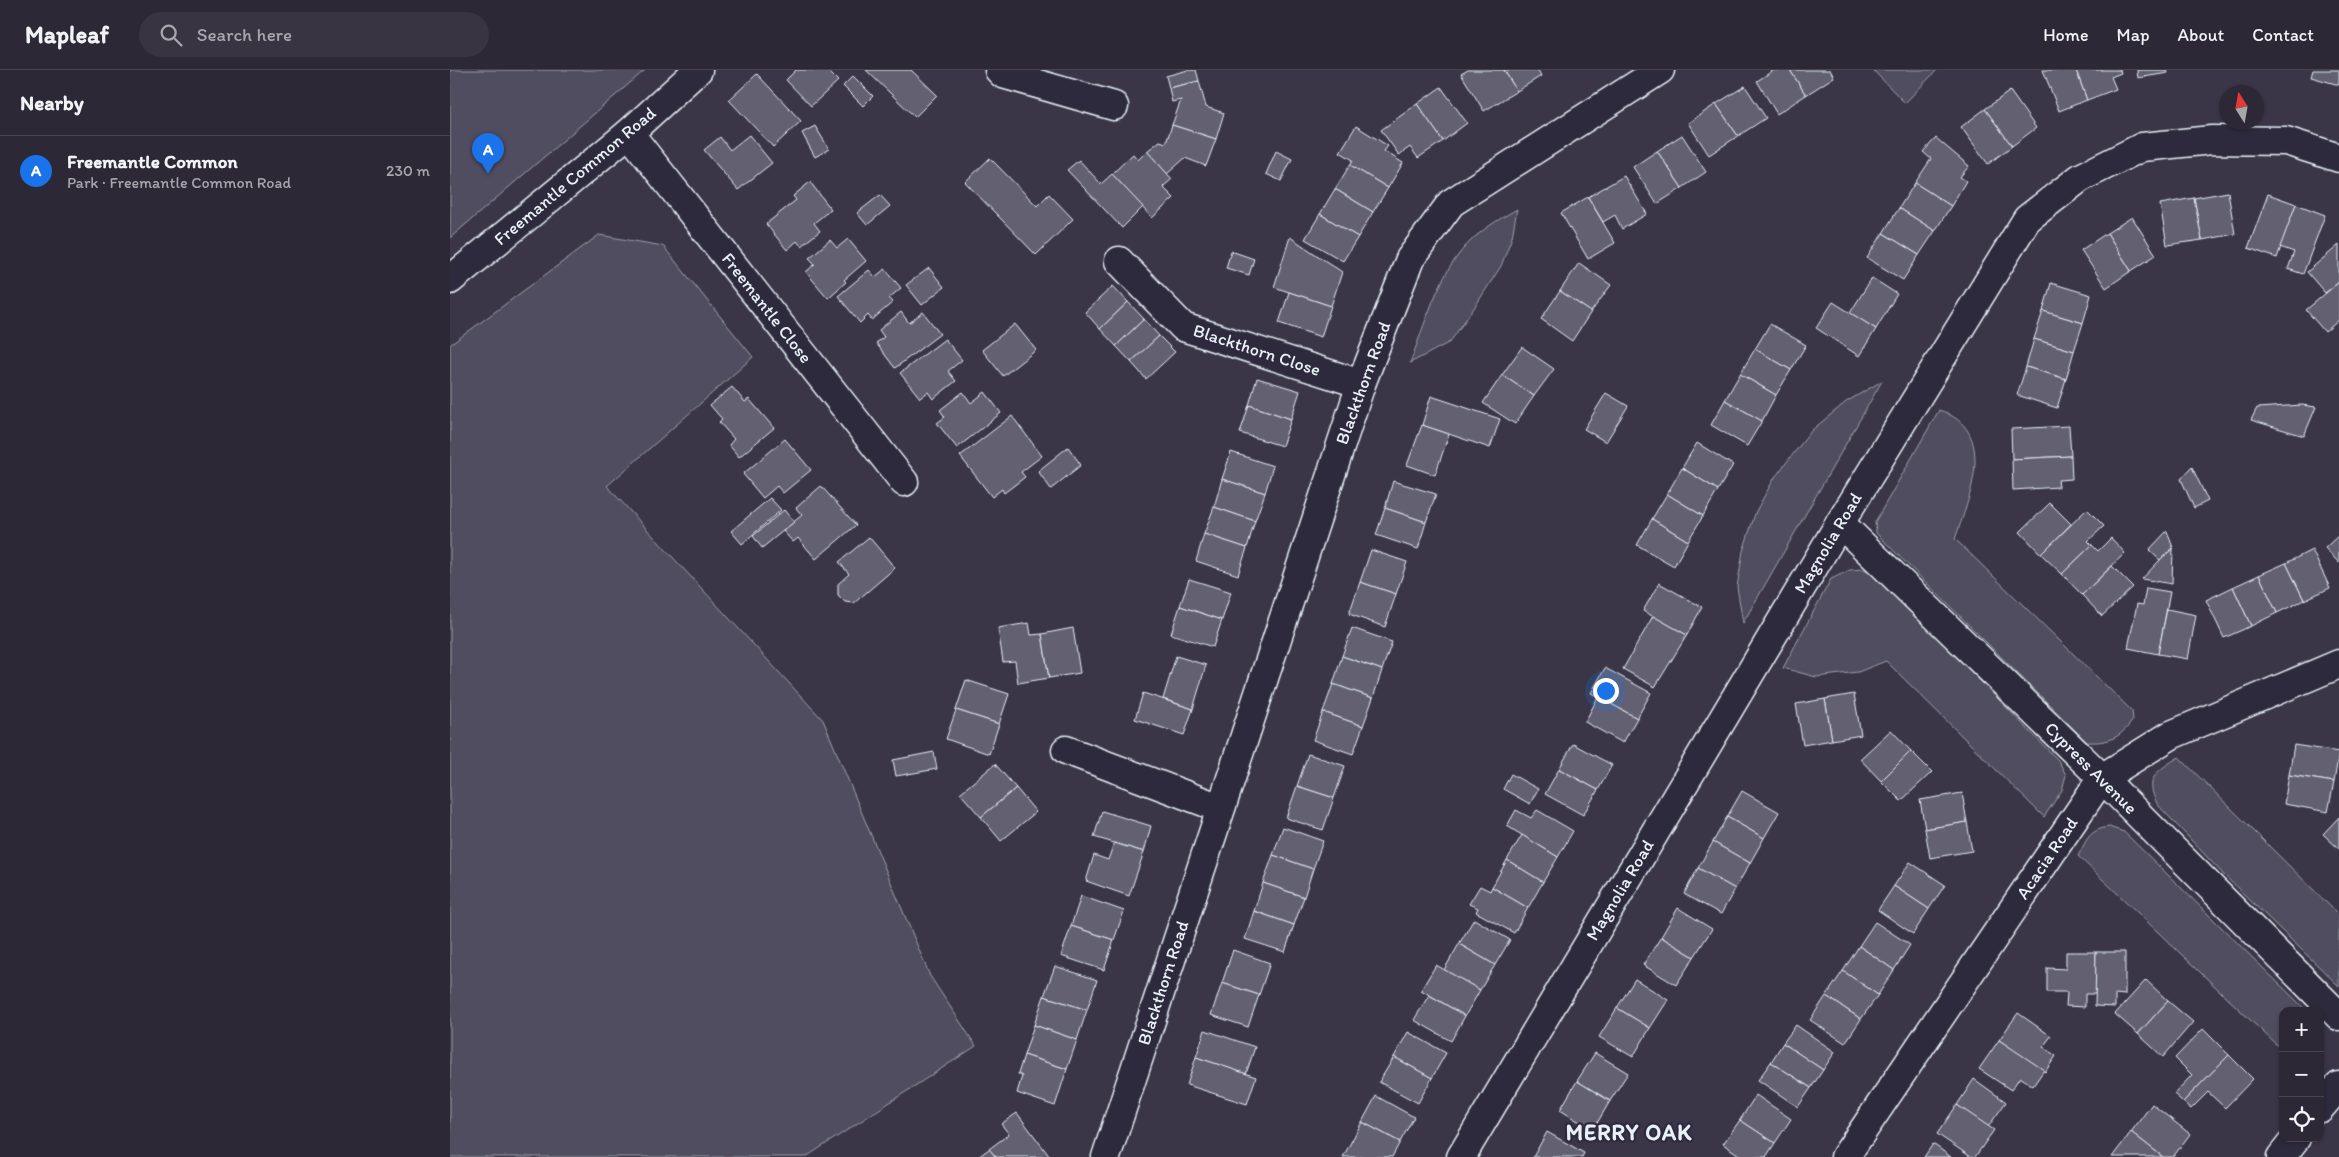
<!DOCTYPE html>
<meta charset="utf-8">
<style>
:root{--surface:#2c2836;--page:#383442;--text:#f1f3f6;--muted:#a6a6ad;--line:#484451;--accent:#1a73e8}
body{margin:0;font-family:Itim,sans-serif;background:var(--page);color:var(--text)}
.controls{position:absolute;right:15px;bottom:15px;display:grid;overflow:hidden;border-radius:10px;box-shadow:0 1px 4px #0004}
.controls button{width:45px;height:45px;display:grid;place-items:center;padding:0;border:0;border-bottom:1px solid var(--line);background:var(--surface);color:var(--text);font:25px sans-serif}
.compass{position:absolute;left:1769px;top:15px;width:45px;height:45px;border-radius:50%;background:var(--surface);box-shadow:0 1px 4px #0004;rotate:349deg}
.you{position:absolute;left:1155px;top:620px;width:18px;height:18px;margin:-12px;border:4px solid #fff;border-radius:50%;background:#1a73e8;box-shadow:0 0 0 8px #1a73e833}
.badge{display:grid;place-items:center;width:32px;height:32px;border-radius:50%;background:var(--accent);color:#fff;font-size:16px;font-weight:700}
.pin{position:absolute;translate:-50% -41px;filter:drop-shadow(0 1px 2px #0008)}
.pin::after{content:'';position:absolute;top:26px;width:18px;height:15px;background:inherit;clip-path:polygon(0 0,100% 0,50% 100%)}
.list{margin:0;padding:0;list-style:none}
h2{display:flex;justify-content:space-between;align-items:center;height:65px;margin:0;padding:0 20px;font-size:21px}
h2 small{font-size:16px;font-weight:400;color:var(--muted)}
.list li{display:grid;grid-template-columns:32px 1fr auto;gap:15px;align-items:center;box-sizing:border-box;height:70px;padding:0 20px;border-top:1px solid var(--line)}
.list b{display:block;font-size:19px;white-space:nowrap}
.list p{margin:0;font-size:16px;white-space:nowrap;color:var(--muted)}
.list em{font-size:16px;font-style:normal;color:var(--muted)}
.icon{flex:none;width:28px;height:28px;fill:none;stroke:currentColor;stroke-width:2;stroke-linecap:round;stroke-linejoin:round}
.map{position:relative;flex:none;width:1889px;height:1087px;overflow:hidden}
header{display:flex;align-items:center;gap:30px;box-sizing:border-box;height:70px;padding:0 25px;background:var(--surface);border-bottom:1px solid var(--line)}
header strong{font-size:24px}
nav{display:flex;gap:28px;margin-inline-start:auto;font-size:18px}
.search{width:350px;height:45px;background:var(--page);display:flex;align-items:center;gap:12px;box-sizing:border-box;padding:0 18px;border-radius:28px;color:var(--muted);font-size:19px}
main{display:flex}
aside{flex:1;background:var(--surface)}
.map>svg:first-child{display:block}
.green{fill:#504e5f;stroke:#9ca0ac}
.building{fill:#636171;stroke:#e8f1f8}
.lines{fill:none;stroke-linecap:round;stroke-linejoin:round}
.street-casing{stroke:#e8f1f8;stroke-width:31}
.secondary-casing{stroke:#e8f1f8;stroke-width:31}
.street{stroke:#2f2a3d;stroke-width:28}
.secondary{stroke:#2f2a3d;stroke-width:28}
.labels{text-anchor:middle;stroke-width:4.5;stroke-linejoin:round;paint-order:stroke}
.street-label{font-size:18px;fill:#e8f1f8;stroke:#2f2a3d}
.district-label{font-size:22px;font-weight:bold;letter-spacing:1px;fill:#e8f1f8;stroke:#2f2a3d}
</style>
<header>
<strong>Mapleaf</strong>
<div class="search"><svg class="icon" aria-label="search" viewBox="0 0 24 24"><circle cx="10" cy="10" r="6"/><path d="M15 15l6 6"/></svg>Search here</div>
<nav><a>Home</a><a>Map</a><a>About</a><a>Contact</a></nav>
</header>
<main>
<aside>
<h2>Nearby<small></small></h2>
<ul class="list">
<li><span class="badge">A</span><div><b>Freemantle Common</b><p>Park · Freemantle Common Road</p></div><em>230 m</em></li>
</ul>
</aside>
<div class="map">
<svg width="1889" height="1087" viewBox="0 0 1889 1087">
<rect width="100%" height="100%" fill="#3a3648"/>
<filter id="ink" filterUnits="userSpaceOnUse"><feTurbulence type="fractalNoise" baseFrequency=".02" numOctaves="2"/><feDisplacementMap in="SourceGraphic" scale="10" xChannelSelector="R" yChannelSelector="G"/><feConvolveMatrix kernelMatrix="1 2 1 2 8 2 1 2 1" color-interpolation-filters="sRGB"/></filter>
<g filter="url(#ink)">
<g class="green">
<polygon points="0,0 195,0 0,168"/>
<polygon points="1423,0 1487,0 1455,33"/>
<path d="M 1067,139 L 1062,167 L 1051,196 L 1026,235 L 1000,272 L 960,293 C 977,249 991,192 1031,162 C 1042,153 1055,146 1067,139 Z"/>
<polygon points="149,165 213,176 303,287 157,416 373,650 480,906 526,976 356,1087 0,1087 0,275"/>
<polygon points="1432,311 1293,553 1287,517 1293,481 1306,441 1325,407 1362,360 1396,332"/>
<path d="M 1489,340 C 1549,360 1519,428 1505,469 L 1682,641 L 1683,650 C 1670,668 1659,673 1637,672 L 1426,463 L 1425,452 Z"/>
<polygon points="1414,499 1428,507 1608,690 1616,705 1612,720 1594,747 1436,591 1408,602 1366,607 1333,598 1381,509 1400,500"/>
<path d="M 1729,687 L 1889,845 L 1889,916 L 1774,805 L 1708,735 C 1693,708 1707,701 1729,687 Z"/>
<path d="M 1659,757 L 1674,762 L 1857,941 L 1833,941 L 1833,981 L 1628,786 C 1637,769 1639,760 1659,757 Z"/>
</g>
<g class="building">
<polygon points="346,0 377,0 388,11 361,36 336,10"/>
<polygon points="416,0 461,0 487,25 465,47"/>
<polygon points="738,0 746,0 749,11 719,18 716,6"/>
<polygon points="1018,0 1054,0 1067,21 1034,41 1011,4"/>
<polygon points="1054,0 1088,0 1091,6 1067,21"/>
<polygon points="1324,0 1340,0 1356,25 1327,44 1307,11"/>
<polygon points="1340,0 1380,0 1384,7 1356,25"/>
<polygon points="1593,0 1626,0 1637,30 1609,41"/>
<polygon points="1626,0 1670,0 1671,3 1661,7 1666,19 1637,30"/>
<polygon points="1687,0 1717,0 1718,3 1688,8"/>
<polygon points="1863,0 1889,0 1889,15 1861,7"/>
<polygon points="307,4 351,51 323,77 279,30"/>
<polygon points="403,6 423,26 413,36 393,16"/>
<polygon points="749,11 756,37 774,43 766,69 722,55 731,30 722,32 719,18"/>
<polygon points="1295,16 1316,48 1288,66 1266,34"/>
<polygon points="991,17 1017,53 993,71 967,34"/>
<polygon points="1560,21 1586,58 1562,76 1535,39"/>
<polygon points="967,34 993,71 968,88 960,77 949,85 931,60"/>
<polygon points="1266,34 1288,66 1259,85 1238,53"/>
<polygon points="1535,39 1562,76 1538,94 1511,57"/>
<polygon points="722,55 766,69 756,96 735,88 717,104 697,81 710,71 716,73"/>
<polygon points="365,56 379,79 365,87 352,63"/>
<polygon points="906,56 938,76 934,81 953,93 938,118 900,95 903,90 890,82"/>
<polygon points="299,65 322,93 288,120 254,80 270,67 280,80"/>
<polygon points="1232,65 1256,102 1232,118 1207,81"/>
<polygon points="1486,68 1519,96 1510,107 1516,111 1501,136 1465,113 1481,89 1473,82"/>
<polygon points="697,81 722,109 713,117 724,128 702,148 662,104 683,84 688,90"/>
<polygon points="826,81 842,89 831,111 816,104"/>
<polygon points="1207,81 1232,118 1207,134 1183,97"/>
<polygon points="540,88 587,136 599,124 623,149 586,185 515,112"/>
<polygon points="629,90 651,114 662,104 693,137 672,158 617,100"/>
<polygon points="900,95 938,118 923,142 885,119"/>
<polygon points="1174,106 1197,144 1172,159 1165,145 1153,152 1138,127"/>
<polygon points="360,112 381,139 364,153 370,161 351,176 347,171 337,180 316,154 346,130 343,126"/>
<polygon points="1465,113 1501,136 1485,161 1449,138"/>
<polygon points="885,119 923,142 908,167 870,144"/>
<polygon points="1778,122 1785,164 1752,170 1744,128"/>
<polygon points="1818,124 1846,134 1827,188 1798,178"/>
<polygon points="430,125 440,136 417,155 407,143"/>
<polygon points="1138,127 1165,173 1138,189 1111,143"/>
<polygon points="1744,128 1752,170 1717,175 1710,134"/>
<polygon points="1846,134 1875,145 1853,204 1838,199 1844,182 1830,177"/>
<polygon points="1449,138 1485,161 1469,185 1433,163"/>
<polygon points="870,144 908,167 893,191 855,169"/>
<polygon points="1682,147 1706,185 1681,201 1657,163"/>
<polygon points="1433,163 1469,185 1453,210 1417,188"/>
<polygon points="1657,163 1681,201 1656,218 1631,180"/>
<polygon points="840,167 892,202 881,236 824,217"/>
<polygon points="398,169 416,191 394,210 396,212 378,228 356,202 365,194 359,188 380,170 387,178"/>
<polygon points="1889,175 1889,212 1875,223 1857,202"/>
<polygon points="781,181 804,189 799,205 776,198"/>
<polygon points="1129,193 1161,215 1141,242 1110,221"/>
<polygon points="479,198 494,217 472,235 456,215"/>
<polygon points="435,199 451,218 439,228 443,232 422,250 418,245 410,253 388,226 419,200 425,207"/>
<polygon points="1422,208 1447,224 1426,259 1400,243"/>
<polygon points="1889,212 1889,250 1875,262 1856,240"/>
<polygon points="1601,213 1641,225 1633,253 1593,241"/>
<polygon points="663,216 678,232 650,259 635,242"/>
<polygon points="1110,221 1141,242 1122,271 1091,249"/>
<polygon points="839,222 881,236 871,267 829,253"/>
<polygon points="678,232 694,249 666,276 650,259"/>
<polygon points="1383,232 1426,259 1409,286 1366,258"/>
<polygon points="1593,241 1633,253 1624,281 1584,269"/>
<polygon points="451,242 459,253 473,242 490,264 445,298 426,273 434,267 429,260"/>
<polygon points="694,249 709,266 681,292 666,276"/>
<polygon points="565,254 586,280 553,306 532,280"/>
<polygon points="1320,254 1356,275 1341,300 1305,279"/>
<polygon points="709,266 725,282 696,309 681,292"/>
<polygon points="495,269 512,290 498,301 506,311 483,329 478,322 470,328 450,303"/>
<polygon points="1584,269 1624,281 1616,309 1576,297"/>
<polygon points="1072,277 1104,299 1084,326 1052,305"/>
<polygon points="1305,279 1341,300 1326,325 1290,304"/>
<polygon points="1576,297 1616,309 1607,338 1567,325"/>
<polygon points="1290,304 1326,325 1312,351 1275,330"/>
<polygon points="1052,305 1084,326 1065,354 1033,333"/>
<polygon points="807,308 850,321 841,349 799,335"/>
<polygon points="282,317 295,332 299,329 324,358 289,387 279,375 284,369 269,352 272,349 260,335"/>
<polygon points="513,322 521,333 535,322 551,343 507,378 487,353 495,347 490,340"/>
<polygon points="1156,323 1178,336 1156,372 1134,359"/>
<polygon points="981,326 1050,349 1040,378 972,355"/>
<polygon points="1275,330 1312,351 1297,376 1261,355"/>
<polygon points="799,335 841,349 832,376 790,363"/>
<polygon points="1852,335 1866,337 1854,366 1801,350 1807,338"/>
<polygon points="562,346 592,386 571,402 575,407 554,423 552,419 542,427 510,386"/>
<polygon points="972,355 999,364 985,405 957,395"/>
<polygon points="1619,356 1621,386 1562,389 1561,359"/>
<polygon points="335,369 361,400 333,423 327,416 313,428 293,404"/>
<polygon points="1247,373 1283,395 1268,420 1232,398"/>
<polygon points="618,377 631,395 601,419 588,401"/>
<polygon points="781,382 823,396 815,423 772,409"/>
<polygon points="1621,386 1622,409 1608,410 1609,417 1563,420 1562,389"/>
<polygon points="1742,397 1758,431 1744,438 1731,409"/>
<polygon points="1232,398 1268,420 1253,446 1217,424"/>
<polygon points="772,409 815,423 805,451 764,437"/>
<polygon points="943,411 986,424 976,452 935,438"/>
<polygon points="371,416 406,455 366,489 348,468 343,472 333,461 352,445 346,438"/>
<polygon points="1217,424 1253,446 1238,471 1202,449"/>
<polygon points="320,428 331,440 292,474 281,461"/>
<polygon points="1600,433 1621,454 1591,484 1570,462"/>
<polygon points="764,437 805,451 797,478 754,464"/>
<polygon points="935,438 976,452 968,479 926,465"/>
<polygon points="1637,439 1654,456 1638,471 1642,475 1612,504 1591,484"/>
<polygon points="334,440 344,452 312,478 303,466"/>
<polygon points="1202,449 1238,471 1224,496 1187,475"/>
<polygon points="1717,461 1723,478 1710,490 1699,480"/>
<polygon points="754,464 797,478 788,505 746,491"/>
<polygon points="1889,465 1889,493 1875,478"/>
<polygon points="419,467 445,498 404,533 395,532 388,525 388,514 399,504 389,492"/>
<polygon points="1661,468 1675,483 1632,525 1612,504 1642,475 1648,481"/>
<polygon points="1723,478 1722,514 1692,509 1710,490"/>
<polygon points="921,480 957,492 946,524 910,512"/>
<polygon points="1862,480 1880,518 1854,530 1836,493"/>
<polygon points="1836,493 1854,530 1827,543 1809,505"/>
<polygon points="1662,496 1683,517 1652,546 1632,525"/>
<polygon points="1809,505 1827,543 1801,556 1783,517"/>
<polygon points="739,509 781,522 772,550 730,536"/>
<polygon points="910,512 946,524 935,557 899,544"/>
<polygon points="1209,513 1252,537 1237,565 1193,541"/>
<polygon points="1783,517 1801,556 1774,568 1756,530"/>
<polygon points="1696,518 1720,522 1708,584 1678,578 1687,534 1693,535"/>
<polygon points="730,536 772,550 763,577 721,564"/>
<polygon points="1717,539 1746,545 1738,589 1708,584"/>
<polygon points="1203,546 1237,565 1205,617 1173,599"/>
<polygon points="579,553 581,565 592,564 599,608 568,613 565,591 553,592 548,558"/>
<polygon points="623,558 630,603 599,608 592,564"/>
<polygon points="902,558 942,572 932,600 892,586"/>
<polygon points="726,586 756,595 743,639 713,629"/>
<polygon points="892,586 932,600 923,628 883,614"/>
<polygon points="1155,598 1201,623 1187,648 1141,623"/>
<polygon points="516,610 559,624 549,654 506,640"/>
<polygon points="883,614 923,628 913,656 873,642"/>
<polygon points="693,623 743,639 734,665 685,649"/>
<polygon points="1404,624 1411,665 1382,670 1375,629"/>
<polygon points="1148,627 1187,648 1173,673 1135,652"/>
<polygon points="1375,629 1382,670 1353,675 1346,634"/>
<polygon points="506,640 549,654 539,684 496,669"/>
<polygon points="873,642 913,656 903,684 863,670"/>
<polygon points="1441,660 1461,681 1431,711 1410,689"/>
<polygon points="1123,674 1162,695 1148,720 1109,699"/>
<polygon points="1844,675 1889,682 1884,712 1839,705"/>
<polygon points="1461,681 1482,702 1451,731 1431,711"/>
<polygon points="484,682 487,699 446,706 443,690"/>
<polygon points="858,684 895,696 884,728 847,716"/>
<polygon points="545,694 566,718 531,747 510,723"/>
<polygon points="1109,699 1148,720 1133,745 1095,724"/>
<polygon points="1061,704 1088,719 1080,734 1053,719"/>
<polygon points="1839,705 1884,712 1878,742 1834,734"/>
<polygon points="847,716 884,728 873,760 836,748"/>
<polygon points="566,718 586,742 551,771 531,747"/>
<polygon points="1292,721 1329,742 1314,768 1277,747"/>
<polygon points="1512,723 1517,752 1475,759 1470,730"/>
<polygon points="1066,740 1081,748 1087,740 1123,761 1108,787 1057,756"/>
<polygon points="652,741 701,756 694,782 644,767"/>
<polygon points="1277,747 1314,768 1300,793 1263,772"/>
<polygon points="1889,747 1889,779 1873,764"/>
<polygon points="1517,752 1522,781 1480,788 1475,759"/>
<polygon points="833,757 873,771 863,799 823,785"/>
<polygon points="1072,765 1108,787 1093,812 1057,790"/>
<polygon points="1263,772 1300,793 1285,819 1248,798"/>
<polygon points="664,773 694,782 679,826 636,811 644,785 658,790"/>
<polygon points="823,785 863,799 854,827 813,813"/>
<polygon points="1057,790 1093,812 1078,838 1042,817"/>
<polygon points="1460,792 1495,815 1479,839 1444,816"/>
<polygon points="1248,798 1285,819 1271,844 1234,824"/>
<polygon points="813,813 854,827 844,855 804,841"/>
<polygon points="1030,816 1040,821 1042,817 1078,838 1064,863 1026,842 1028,838 1019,834"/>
<polygon points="1444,816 1479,839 1463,864 1428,840"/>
<polygon points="631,826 674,841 664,870 621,856"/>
<polygon points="1228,838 1262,859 1244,887 1211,867"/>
<polygon points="804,841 844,855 835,882 795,869"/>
<polygon points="1024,849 1060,870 1045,895 1009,874"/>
<polygon points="1425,852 1460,875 1444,900 1409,876"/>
<polygon points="621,856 664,870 654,900 611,886"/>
<polygon points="1211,867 1244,887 1226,915 1193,895"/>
<polygon points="1009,874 1045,895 1030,920 994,900"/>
<polygon points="1409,876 1444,900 1428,925 1393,901"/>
<polygon points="783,880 820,893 809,925 772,913"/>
<polygon points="1616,882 1646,882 1646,924 1635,924 1635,937 1616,936 1617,922 1597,922 1597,898 1616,899"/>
<polygon points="1646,882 1675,882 1675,925 1665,924 1665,937 1645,936"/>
<polygon points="986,895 1030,920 1015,946 971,920"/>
<polygon points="605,896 647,910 637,940 594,926"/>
<polygon points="1393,901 1428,925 1411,949 1376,926"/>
<polygon points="1185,909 1218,930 1200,958 1167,938"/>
<polygon points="1696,910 1718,931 1688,964 1665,944"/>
<polygon points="772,913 809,925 798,957 761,945"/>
<polygon points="979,925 1015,946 1001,971 964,950"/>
<polygon points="594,926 637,940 627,970 584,955"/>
<polygon points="1376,926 1411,949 1395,973 1360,950"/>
<polygon points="1718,931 1743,952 1713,987 1688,964"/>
<polygon points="1167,938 1200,958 1183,987 1149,967"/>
<polygon points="1568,943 1601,966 1593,977 1606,986 1595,1002 1549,970"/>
<polygon points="584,955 627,970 617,999 574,985"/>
<polygon points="1346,955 1385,982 1373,1000 1333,973"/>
<polygon points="1753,959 1779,985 1733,1032 1724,1024 1742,1005 1725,988"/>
<polygon points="755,960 805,977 796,1004 746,987"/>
<polygon points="958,962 996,983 982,1008 944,987"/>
<polygon points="1549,970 1594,1000 1583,1016 1570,1007 1561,1020 1529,999"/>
<polygon points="1333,973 1373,1000 1361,1018 1321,992"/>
<polygon points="1145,983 1178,1003 1160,1031 1127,1011"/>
<polygon points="574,985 617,999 605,1036 567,1023 572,1006 568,1004"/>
<polygon points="1779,985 1803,1009 1775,1038 1758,1022 1741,1039 1733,1032"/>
<polygon points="746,987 806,1007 797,1034 737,1015"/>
<polygon points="944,987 982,1008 968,1033 929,1012"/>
<polygon points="1321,992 1361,1018 1348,1037 1308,1010"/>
<polygon points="1524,1009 1556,1032 1538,1057 1507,1035"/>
<polygon points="1127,1011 1160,1031 1143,1060 1110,1040"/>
<polygon points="1306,1025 1341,1049 1325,1073 1290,1050"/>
<polygon points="926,1026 964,1047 950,1072 912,1052"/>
<polygon points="1702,1034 1740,1064 1723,1087 1713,1087 1681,1062"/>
<polygon points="1507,1035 1544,1060 1525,1087 1521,1087 1487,1064"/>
<polygon points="567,1043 600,1087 546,1087 539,1079 559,1064 551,1054"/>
<polygon points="1290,1050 1325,1073 1316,1087 1292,1087 1273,1074"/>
<polygon points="912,1052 950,1072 942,1087 893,1087"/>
<polygon points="1097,1062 1134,1083 1132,1087 1083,1087"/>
<polygon points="1681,1062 1713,1087 1662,1087"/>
<polygon points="1483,1074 1501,1087 1474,1087"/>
<polygon points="539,1079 546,1087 528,1087"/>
</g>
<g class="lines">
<g class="street-casing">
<g id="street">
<polyline points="549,0 553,4 664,36"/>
<polyline points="179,63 454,412"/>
<polyline points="669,191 733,257 911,314"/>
<polyline points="0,210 179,63 248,0"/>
<polyline points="1390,453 1652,708 1889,946"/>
<polyline points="616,680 770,738"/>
<polyline points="656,1087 911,314 960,189 1001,133 1210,0"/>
<polyline points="1011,1087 1390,453 1577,149 1630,108 1692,77 1762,70 1836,71 1889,88"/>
<polyline points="1395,1087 1652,708 1721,665 1889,594"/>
</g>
</g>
<g class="secondary-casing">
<g id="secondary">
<polyline points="1870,1038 1889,1016"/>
<polyline points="1831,1087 1846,1068"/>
</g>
</g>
<use href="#street" class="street"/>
<use href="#secondary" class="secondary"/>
</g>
</g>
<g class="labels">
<g class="street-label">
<text transform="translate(125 106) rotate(-40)" y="6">Freemantle Common Road</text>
<text transform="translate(317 238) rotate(52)" y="6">Freemantle Close</text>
<text transform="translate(807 280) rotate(18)" y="6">Blackthorn Close</text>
<text transform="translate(913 313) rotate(-70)" y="6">Blackthorn Road</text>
<text transform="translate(1378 473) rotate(-59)" y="6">Magnolia Road</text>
<text transform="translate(1641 698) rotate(45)" y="6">Cypress Avenue</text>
<text transform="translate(1597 788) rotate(-56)" y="6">Acacia Road</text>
<text transform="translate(1170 820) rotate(-59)" y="6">Magnolia Road</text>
<text transform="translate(713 913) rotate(-72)" y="6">Blackthorn Road</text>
</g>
<g class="district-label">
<text x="1179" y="1070">MERRY OAK</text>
</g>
</g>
</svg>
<div class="controls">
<button>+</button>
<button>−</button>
<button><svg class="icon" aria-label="locate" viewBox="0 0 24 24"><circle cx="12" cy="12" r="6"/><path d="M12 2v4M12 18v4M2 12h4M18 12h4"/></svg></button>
</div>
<svg class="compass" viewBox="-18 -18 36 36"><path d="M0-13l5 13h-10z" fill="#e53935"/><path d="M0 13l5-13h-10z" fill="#a6a6ad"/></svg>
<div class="you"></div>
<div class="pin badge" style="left:38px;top:104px">A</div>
</div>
</main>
